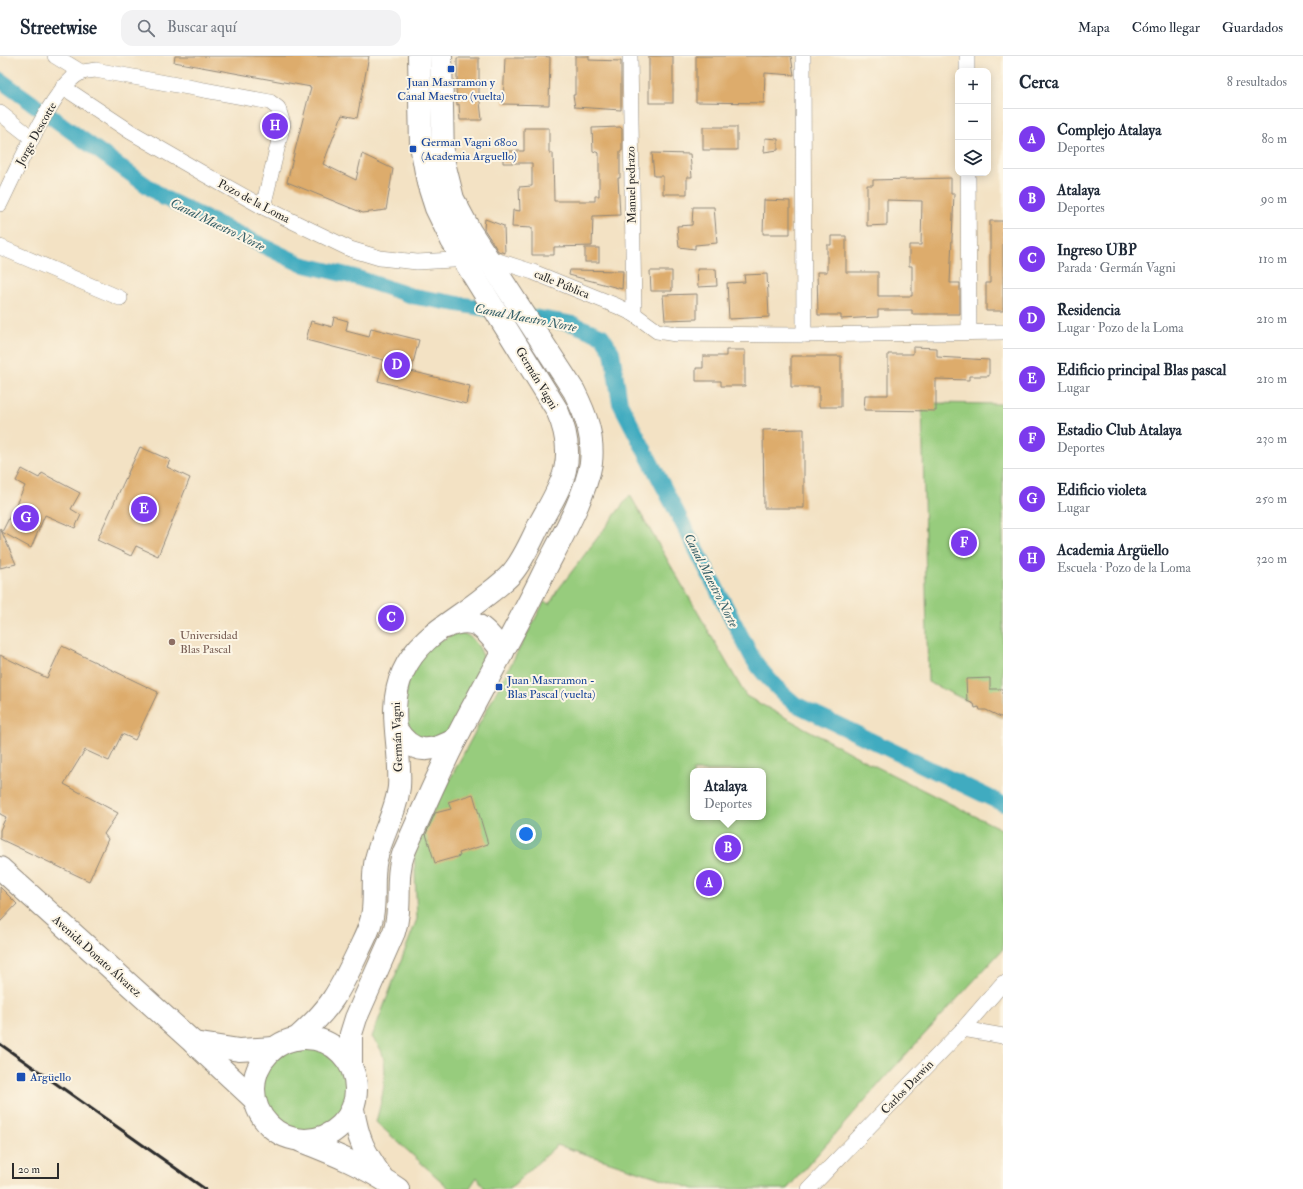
<!DOCTYPE html>
<html lang="es">
<meta charset="utf-8">
<style>
:root{--surface:#fff;--page:#f2f2f3;--text:#1f2937;--muted:#747a83;--line:#e0e1e3;--accent:#7c3aed}
body{margin:0;font-family:"IM FELL Double Pica",serif;background:var(--page);color:var(--text)}
.controls{position:absolute;right:12px;top:12px;display:grid;overflow:hidden;border-radius:8px;box-shadow:0 2px 10px #0003}
.controls button{width:36px;height:36px;display:grid;place-items:center;padding:0;border:0;border-bottom:1px solid var(--line);background:var(--surface);color:var(--text);font:20px sans-serif}
.scale{position:absolute;left:12px;bottom:10px;width:47px;box-sizing:border-box;padding-left:4px;border:2px solid #2b2b2b;border-top:0;font-size:11px;line-height:14px;white-space:nowrap;color:#2b2b2b;-webkit-text-stroke:3px #fcf5e5;paint-order:stroke}
.you{position:absolute;left:526px;top:778px;width:14px;height:14px;margin:-10px;border:3px solid #fff;border-radius:50%;background:#1a73e8;box-shadow:0 0 0 6px #1a73e833}
.badge{display:grid;place-items:center;width:26px;height:26px;border-radius:50%;background:var(--accent);color:#fff;font-size:13px;font-weight:700}
.pin{position:absolute;translate:-50% -50%;border:2px solid #fff;box-shadow:0 1px 4px #0006}
.popup{position:absolute;left:690px;top:712px;width:76px;height:52px;box-sizing:border-box;display:grid;place-content:center;border-radius:8px;background:var(--surface);filter:drop-shadow(0 1px 3px #0005);font-size:13px;white-space:nowrap;color:var(--muted)}
.popup b{font-size:15px;color:var(--text)}
.popup::after{content:'';position:absolute;left:50%;top:100%;margin-left:-8px;border:8px solid transparent;border-top-color:var(--surface)}
.list{margin:0;padding:0;list-style:none}
h2{display:flex;justify-content:space-between;align-items:center;height:52px;margin:0;padding:0 16px;font-size:17px}
h2 small{font-size:13px;font-weight:400;color:var(--muted)}
.list li{display:grid;grid-template-columns:26px 1fr auto;gap:12px;align-items:center;box-sizing:border-box;height:60px;padding:0 16px;border-top:1px solid var(--line)}
.list b{display:block;font-size:15px;white-space:nowrap}
.list p{margin:0;font-size:13px;white-space:nowrap;color:var(--muted)}
.list em{font-size:13px;font-style:normal;color:var(--muted)}
.icon{flex:none;width:22px;height:22px;fill:none;stroke:currentColor;stroke-width:2;stroke-linecap:round;stroke-linejoin:round}
.map{position:relative;flex:none;width:1003px;height:1133px;overflow:hidden}
header{display:flex;align-items:center;gap:24px;box-sizing:border-box;height:56px;padding:0 20px;background:var(--surface);border-bottom:1px solid var(--line)}
header strong{font-size:19px}
nav{display:flex;gap:22px;margin-inline-start:auto;font-size:14px}
.search{width:280px;height:36px;background:var(--page);display:flex;align-items:center;gap:10px;box-sizing:border-box;padding:0 14px;border-radius:12px;color:var(--muted);font-size:15px}
main{display:flex}
aside{flex:1;background:var(--surface)}
.map>svg:first-child{display:block}
.green{fill:#97cc7d;stroke:#617c54;fill-rule:evenodd}
.lines{fill:none;stroke-linecap:round;stroke-linejoin:round}
.canal{stroke:#40abc0;stroke-width:16}
.building{fill:#ddac6c}
.minor-casing{stroke:#8f8678;stroke-width:16}
.secondary-casing{stroke:#8f8678;stroke-width:24}
.primary-casing{stroke:#8f8678;stroke-width:24}
.minor{stroke:#fff;stroke-width:15}
.secondary{stroke:#fff;stroke-width:22}
.primary{stroke:#fff;stroke-width:22}
.rail{stroke:#2b2b2b;stroke-width:3}
.transit-dot{fill:#1a4fb4;stroke:#fcf5e5;stroke-width:1.5}
.education-dot{fill:#8d6e63;stroke:#fcf5e5;stroke-width:1.5}
.labels{text-anchor:middle;stroke-width:4;stroke-linejoin:round;paint-order:stroke}
.transit-label{font-size:12px;fill:#164399;stroke:#fcf5e5;text-anchor:start}
.street-label{font-size:12px;fill:#2b2b2b;stroke:#fcf5e5}
.education-label{font-size:12px;fill:#785e54;stroke:#fcf5e5;text-anchor:start}
.water-label{font-size:13px;font-style:italic;fill:#335e67;stroke:#fcf5e5}
</style>
<header>
<strong>Streetwise</strong>
<div class="search"><svg class="icon" aria-label="search" viewBox="0 0 24 24"><circle cx="10" cy="10" r="6"/><path d="M15 15l6 6"/></svg>Buscar aquí</div>
<nav><a>Mapa</a><a>Cómo llegar</a><a>Guardados</a></nav>
</header>
<main>
<div class="map">
<svg width="1003" height="1133" viewBox="0 0 1003 1133">
<rect width="100%" height="100%" fill="#fcf5e5"/>
<filter id="ink" filterUnits="userSpaceOnUse"><feTurbulence type="fractalNoise" baseFrequency=".025" numOctaves="2"/><feDisplacementMap in="SourceGraphic" scale="8" xChannelSelector="R" yChannelSelector="G"/><feConvolveMatrix kernelMatrix="1 2 1 2 8 2 1 2 1" color-interpolation-filters="sRGB"/></filter>
<filter id="wash" filterUnits="userSpaceOnUse"><feTurbulence type="fractalNoise" baseFrequency=".012" numOctaves="4" result="noise"/><feDisplacementMap in="SourceGraphic" scale="16" xChannelSelector="R" yChannelSelector="G"/><feGaussianBlur stdDeviation="0.9" result="paint"/><feColorMatrix in="noise" values="0 0 0 0 0 0 0 0 0 0 0 0 0 0 0 0 0 1.4 0 .05"/><feComposite in="paint" operator="in"/></filter>
<g filter="url(#wash)">
<rect width="100%" height="100%" fill="#f3e2c4"/>
<g class="green">
<polygon points="922,347 1003,348 1003,662 928,626"/>
<path d="M 630,439 L 746,640 L 869,707 L 1003,774 L 1003,893 L 888,1018 L 787,1133 L 694,1133 L 557,1089 L 509,1133 L 485,1133 L 477,1121 L 469,1133 L 450,1133 L 376,1066 C 381,1046 390,1015 381,994 C 379,990 375,985 372,981 L 417,863 L 414,791 L 544,546 L 550,548 L 557,535 ZM 693,715 L 763,715 L 763,761 L 693,761 Z"/>
<path d="M 459,576 C 475,580 482,593 485,609 L 451,678 L 427,688 L 403,673 L 407,627 L 428,590 Z"/>
<circle cx="305" cy="1034" r="44"/>
</g>
<g class="lines">
<path class="canal" d="M 0,24 L 164,142 L 301,208 L 355,221 L 412,240 L 573,268 L 602,280 L 612,296 L 620,347 L 753,603 C 765,621 778,634 795,648 L 1003,748"/>
</g>
<g id="blocks">
<g class="building">
<polygon points="175,0 369,0 357,62 342,59 323,108 356,124 362,98 393,113 386,154 363,157 287,126 311,31 174,6"/>
<polygon points="536,0 550,1 549,49 503,48 505,2 536,2"/>
<polygon points="575,0 589,0 589,4 621,5 621,54 575,51 573,39 575,39"/>
<rect x="649" y="0" width="24" height="47"/>
<polygon points="696,0 791,0 794,19 765,17 764,47 696,46"/>
<polygon points="457,2 479,2 479,37 482,64 460,64 459,48 457,49 456,32 457,32"/>
<polygon points="620,71 622,73 622,95 620,95 620,122 618,122 620,159 593,160 592,190 554,191 554,199 532,199 532,172 512,171 513,154 520,155 519,131 532,130 532,107 503,107 503,95 524,95 524,72 549,72 549,97 553,97 554,145 595,145 595,140 599,140 599,97 593,95 592,72"/>
<rect x="703" y="71" width="34" height="23"/>
<polygon points="765,82 778,83 778,94 764,96"/>
<polygon points="652,97 690,98 692,121 687,121 687,138 663,138 663,120 654,120"/>
<polygon points="951,122 951,138 954,138 950,227 960,227 960,258 912,258 912,254 878,254 878,261 841,263 841,259 818,259 817,216 827,216 827,189 831,189 831,180 846,180 846,216 878,216 878,240 912,240 912,210 909,210 909,189 921,189 922,145 887,144 887,169 867,170 867,129 873,129 873,124"/>
<polygon points="764,144 790,145 790,178 763,178"/>
<polygon points="693,151 714,151 717,187 695,189 695,193 679,191 677,170 692,169"/>
<polygon points="485,163 504,170 505,197 498,195 484,173"/>
<polygon points="990,165 1003,165 1003,255 986,255 986,227 990,227"/>
<rect x="585" y="192" width="14" height="14"/>
<polygon points="697,213 716,213 717,230 698,231"/>
<polygon points="570,214 623,215 622,233 569,219"/>
<polygon points="650,215 672,215 672,235 651,235"/>
<polygon points="767,218 769,261 729,263 727,227 745,226 744,219"/>
<polygon points="697,238 697,263 665,264 663,239"/>
<polygon points="334,261 348,265 346,275 369,281 371,272 419,284 411,315 470,330 466,348 378,325 384,304 306,284 311,265 332,271"/>
<polygon points="913,291 937,292 937,301 989,304 989,320 969,320 969,324 936,323 936,355 864,354 865,339 888,339 888,298 913,298"/>
<polygon points="726,294 745,294 745,330 721,330 721,325 696,325 696,312 703,312 703,300 726,300"/>
<polygon points="791,300 841,300 841,351 819,351 819,331 791,331"/>
<polygon points="804,373 804,452 764,452 763,374"/>
<polygon points="140,391 170,404 167,411 190,422 158,500 136,490 131,500 97,484"/>
<polygon points="22,413 39,422 42,417 80,437 71,453 81,459 75,472 45,459 31,492 2,476 25,430 16,425"/>
<polygon points="0,472 16,508 0,512"/>
<polygon points="62,590 158,636 135,684 122,678 109,705 85,694 64,728 118,757 104,778 108,783 89,825 0,783 0,774 6,761 0,758 0,599 47,622"/>
<polygon points="990,622 990,633 1003,633 1003,662 986,654 980,654 979,651 975,652 974,648 967,645 966,623"/>
<polygon points="473,738 488,788 459,797 460,800 435,807 426,778 435,757 451,753 448,746"/>
<polygon points="0,831 17,848 0,866"/>
</g>
</g>
</g>
<g filter="url(#ink)">
<use href="#blocks" fill-opacity="0" stroke="#8f8678" stroke-width="1"/>
<g class="lines">
<g class="minor-casing">
<g id="minor">
<polyline points="55,0 81,16"/>
<polyline points="630,0 634,258"/>
<polyline points="803,0 804,279"/>
<polyline points="967,0 967,15"/>
<polyline points="63,31 131,76 204,118 263,151 350,193 380,202 417,206 489,202 533,216 617,250 634,258 657,275 676,278 804,279 1003,276"/>
<polyline points="0,57 32,82"/>
<polyline points="968,117 969,276"/>
<path d="M 0,148 C 15,118 52,31 80,17 C 84,15 91,15 95,14 L 270,46 L 278,52 L 283,68 L 263,151"/>
<polyline points="0,191 120,242"/>
<polyline points="963,973 1003,980"/>
<polyline points="809,1133 963,973 1003,927"/>
</g>
</g>
<g class="secondary-casing">
<g id="secondary">
<path d="M 446,571 C 476,558 485,573 503,596"/>
<path d="M 397,674 C 413,700 433,696 456,683"/>
<circle cx="305" cy="1033" r="51"/>
<path d="M 296,983 C 310,970 323,958 333,943 C 343,928 351,911 359,894 C 365,881 372,869 373,854 C 375,837 372,820 376,803 C 382,778 396,757 399,731 C 402,692 386,653 403,616 C 419,580 455,565 484,541 C 493,534 504,526 512,517 C 524,503 532,483 540,467 C 549,450 561,432 565,414 C 570,394 565,372 557,354 L 452,185 L 436,152 L 428,127 L 421,89 L 419,0"/>
<polyline points="194,987 254,1043"/>
<polyline points="194,987 239,994 274,992"/>
<path d="M 351,1009 L 351,978 L 356,962 L 394,876 C 403,850 394,822 404,796 C 421,758 437,720 456,683 C 484,628 516,574 543,518 C 559,486 585,442 591,407 C 594,380 586,359 574,335 L 470,175 L 453,143 L 443,103 L 441,0"/>
<path d="M 353,1053 C 358,1084 364,1095 381,1120"/>
<path d="M 301,1085 C 335,1098 368,1112 398,1133"/>
</g>
</g>
<g class="primary-casing">
<polyline id="primary" points="0,812 194,987"/>
</g>
<use href="#minor" class="minor"/>
<use href="#secondary" class="secondary"/>
<use href="#primary" class="primary"/>
<polyline class="rail" points="0,988 205,1133"/>
</g>
</g>
<g class="transit-dot">
<rect x="447" y="9" width="8" height="8" rx="2"/>
<rect x="409" y="89" width="8" height="8" rx="2"/>
<rect x="495" y="627" width="8" height="8" rx="2"/>
<rect x="16" y="1016" width="10" height="10" rx="2"/>
</g>
<circle class="education-dot" cx="172" cy="586" r="4"/>
<g class="labels">
<g class="transit-label">
<text x="451" y="30" text-anchor="middle">Juan Masrramon y<tspan x="451" dy="14">Canal Maestro (vuelta)</tspan></text>
<text x="421" y="90">German Vagni 6800<tspan x="421" dy="14">(Academia Arguello)</tspan></text>
<text x="507" y="628">Juan Masrramon -<tspan x="507" dy="14">Blas Pascal (vuelta)</tspan></text>
<text x="30" y="1025">Argüello</text>
</g>
<g class="street-label">
<text transform="translate(36 78) rotate(-61)" y="4">Jorge Descotte</text>
<text transform="translate(631 129) rotate(-91)" y="4">Manuel pedrazo</text>
<text transform="translate(254 145) rotate(28)" y="4">Pozo de la Loma</text>
<text transform="translate(562 228) rotate(22)" y="4">calle Pública</text>
<text transform="translate(537 322) rotate(59)" y="4">Germán Vagni</text>
<text transform="translate(397 681) rotate(-92)" y="4">Germán Vagni</text>
<text transform="translate(97 900) rotate(42)" y="4">Avenida Donato Álvarez</text>
<text transform="translate(907 1031) rotate(-46)" y="4">Carlos Darwin</text>
</g>
<g class="education-label">
<text x="180" y="583">Universidad<tspan x="180" dy="14">Blas Pascal</tspan></text>
</g>
<g class="water-label">
<text transform="translate(218 168) rotate(26)" y="5">Canal Maestro Norte</text>
<text transform="translate(526 261) rotate(11)" y="5">Canal Maestro Norte</text>
<text transform="translate(712 524) rotate(63)" y="5">Canal Maestro Norte</text>
</g>
</g>
</svg>
<div class="controls">
<button>+</button>
<button>−</button>
<button><svg class="icon" aria-label="layers" viewBox="0 0 24 24"><path d="M12 4l9 5-9 5-9-5zM3 14l9 5 9-5"/></svg></button>
</div>
<div class="scale">20 m</div>
<div class="you"></div>
<div class="pin badge" style="left:709px;top:827px">A</div>
<div class="pin badge" style="left:728px;top:792px">B</div>
<div class="popup"><b>Atalaya</b>Deportes</div>
<div class="pin badge" style="left:391px;top:562px">C</div>
<div class="pin badge" style="left:397px;top:309px">D</div>
<div class="pin badge" style="left:144px;top:453px">E</div>
<div class="pin badge" style="left:964px;top:487px">F</div>
<div class="pin badge" style="left:26px;top:462px">G</div>
<div class="pin badge" style="left:275px;top:70px">H</div>
</div>
<aside>
<h2>Cerca<small>8 resultados</small></h2>
<ul class="list">
<li><span class="badge">A</span><div><b>Complejo Atalaya</b><p>Deportes</p></div><em>80 m</em></li>
<li><span class="badge">B</span><div><b>Atalaya</b><p>Deportes</p></div><em>90 m</em></li>
<li><span class="badge">C</span><div><b>Ingreso UBP</b><p>Parada · Germán Vagni</p></div><em>110 m</em></li>
<li><span class="badge">D</span><div><b>Residencia</b><p>Lugar · Pozo de la Loma</p></div><em>210 m</em></li>
<li><span class="badge">E</span><div><b>Edificio principal Blas pascal</b><p>Lugar</p></div><em>210 m</em></li>
<li><span class="badge">F</span><div><b>Estadio Club Atalaya</b><p>Deportes</p></div><em>230 m</em></li>
<li><span class="badge">G</span><div><b>Edificio violeta</b><p>Lugar</p></div><em>250 m</em></li>
<li><span class="badge">H</span><div><b>Academia Argüello</b><p>Escuela · Pozo de la Loma</p></div><em>320 m</em></li>
</ul>
</aside>
</main>
